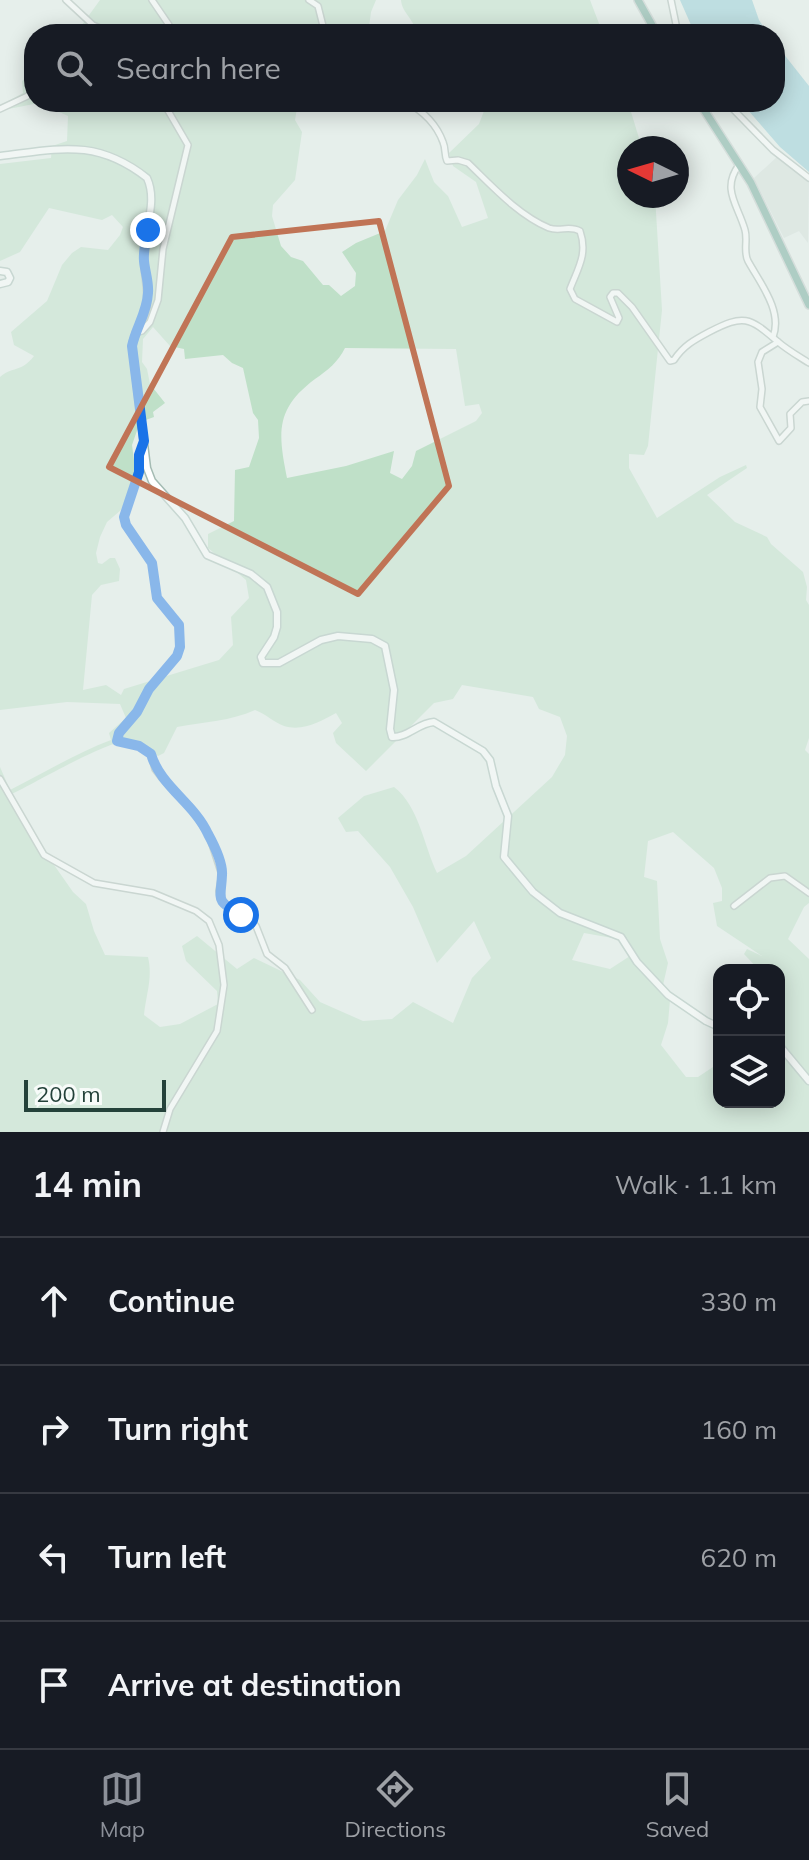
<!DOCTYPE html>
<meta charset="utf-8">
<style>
:root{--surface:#171b24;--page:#242831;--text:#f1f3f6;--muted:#9ea1a6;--line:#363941;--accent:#8c9099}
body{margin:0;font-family:Mulish,sans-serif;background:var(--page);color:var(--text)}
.controls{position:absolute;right:24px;bottom:24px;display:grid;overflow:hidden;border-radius:16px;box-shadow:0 4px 20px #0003}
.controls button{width:72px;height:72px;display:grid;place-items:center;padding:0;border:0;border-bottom:2px solid var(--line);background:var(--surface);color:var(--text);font:40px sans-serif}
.compass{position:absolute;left:617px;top:136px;width:72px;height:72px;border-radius:50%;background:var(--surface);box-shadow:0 4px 20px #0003;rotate:275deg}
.scale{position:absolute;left:24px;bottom:20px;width:142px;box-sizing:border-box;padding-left:8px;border:4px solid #24423a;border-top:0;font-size:22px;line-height:28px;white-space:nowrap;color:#24423a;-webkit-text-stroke:6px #f7fbf9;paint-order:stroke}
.stop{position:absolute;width:24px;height:24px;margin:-18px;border:6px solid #1a73e8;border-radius:50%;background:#fff}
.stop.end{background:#1a73e8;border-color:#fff;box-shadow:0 2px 8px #0008}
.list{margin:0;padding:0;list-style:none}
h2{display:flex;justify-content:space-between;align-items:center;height:104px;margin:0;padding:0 32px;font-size:34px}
h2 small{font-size:26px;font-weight:400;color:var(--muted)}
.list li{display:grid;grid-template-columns:52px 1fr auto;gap:24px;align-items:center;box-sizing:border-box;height:128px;padding:0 32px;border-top:2px solid var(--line)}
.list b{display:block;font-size:30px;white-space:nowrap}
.list em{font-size:26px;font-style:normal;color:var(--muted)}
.icon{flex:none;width:44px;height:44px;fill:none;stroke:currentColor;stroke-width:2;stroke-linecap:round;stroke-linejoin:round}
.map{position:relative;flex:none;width:809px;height:1132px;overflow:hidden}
.search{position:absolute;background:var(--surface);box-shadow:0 4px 20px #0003;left:24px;right:24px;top:24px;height:88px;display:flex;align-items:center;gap:20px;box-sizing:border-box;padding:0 28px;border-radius:32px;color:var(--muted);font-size:30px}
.sheet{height:616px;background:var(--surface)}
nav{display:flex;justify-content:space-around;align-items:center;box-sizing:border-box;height:112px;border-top:2px solid var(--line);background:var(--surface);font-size:22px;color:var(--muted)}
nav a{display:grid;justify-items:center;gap:4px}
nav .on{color:var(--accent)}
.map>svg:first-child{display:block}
.built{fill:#d4dfda}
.green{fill:#bfe0c8;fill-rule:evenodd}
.water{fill:#8ec9d4}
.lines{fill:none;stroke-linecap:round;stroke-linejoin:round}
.minor-casing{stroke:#a8b8b2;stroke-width:8}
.secondary-casing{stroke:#a4bbb3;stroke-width:9}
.primary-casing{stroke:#c2cac8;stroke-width:10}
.minor{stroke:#fff;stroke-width:5}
.secondary{stroke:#fff;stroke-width:6}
.primary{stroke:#6aa596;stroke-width:7}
.route{stroke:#1a73e8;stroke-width:10}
.marked{fill:none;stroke:#c07456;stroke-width:6;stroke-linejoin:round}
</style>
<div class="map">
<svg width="809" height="1132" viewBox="0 0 809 1132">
<rect width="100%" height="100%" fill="#e6efeb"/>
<polygon class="built" points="778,156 809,180 808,243 799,231 784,238 754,178"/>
<g class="green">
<polygon points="100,0 376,0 371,12 368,34 80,34 79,29"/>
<path d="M 401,0 L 590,0 L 603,34 L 417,34 C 413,17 402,13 401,0 Z"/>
<path d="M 30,75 L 34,77 L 34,102 L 298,102 L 295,120 L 302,132 L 295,180 L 273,205 L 272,216 L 281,246 L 291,257 L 303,261 L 323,285 L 329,285 L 341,296 L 355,286 L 356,273 L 342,252 L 356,243 L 385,231 L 398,200 L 417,175 L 425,159 L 434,182 L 448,196 L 462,227 L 488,218 L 476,182 L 453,166 L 449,153 L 479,124 L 484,111 L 481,102 L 628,102 L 642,148 L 629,148 L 629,196 L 655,196 L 662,310 L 648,446 L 644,455 L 629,454 L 629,468 L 657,518 L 720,477 L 746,465 L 747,468 L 707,495 L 735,522 L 767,537 L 771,544 L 803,572 L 807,587 L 806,600 L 809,605 L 809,738 L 805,750 L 809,754 L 809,903 L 804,907 L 788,939 L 809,959 L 809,1132 L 0,1132 L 0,767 L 10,790 C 44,773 76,753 111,740 L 109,733 L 126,718 L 120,704 L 67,702 L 0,710 L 0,377 C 12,366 21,373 34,356 L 14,345 L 11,332 L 47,301 L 62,265 L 72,253 L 81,247 L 108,250 L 120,235 L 123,227 L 112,215 L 102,220 L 49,208 L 20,252 L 0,261 L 0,164 L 51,158 L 52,146 L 67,141 L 68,116 L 39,103 L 3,110 L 3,104 L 23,93 L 22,81 ZM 153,327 L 170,346 L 184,349 L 185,359 L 223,355 L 232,363 L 243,368 L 253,413 L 258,420 L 259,438 L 249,467 L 235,470 L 234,521 L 208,534 L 208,548 L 246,580 L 249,598 L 231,617 L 233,645 L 219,660 L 124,689 L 121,695 L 106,685 L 83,690 L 92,595 L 101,585 L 119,581 L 120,569 L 115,558 L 110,558 L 102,564 L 98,563 L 96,553 L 100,537 L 107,522 L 121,510 L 136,475 L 132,445 L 140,422 L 154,417 L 153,412 L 165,403 L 150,384 L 147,369 L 142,362 L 143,339 ZM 345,348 L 456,349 L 465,406 L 479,404 L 482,413 L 476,421 L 416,451 L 412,466 L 402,479 L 390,473 L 394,451 L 346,466 L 287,478 C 278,433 275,409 315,379 C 328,370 338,362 345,348 ZM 462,685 L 533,697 L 539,709 L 560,717 L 567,736 L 565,755 L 552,777 L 466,856 L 437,873 C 424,846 419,806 394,787 L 364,796 L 338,818 L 346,832 L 358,831 L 390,867 L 413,907 L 437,963 L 474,921 L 491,958 L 472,978 L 453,1023 L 413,1002 L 392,1019 L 363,1021 L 320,1002 L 300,980 L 254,958 L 237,969 L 197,936 L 182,946 L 186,961 L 217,991 L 218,1004 L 180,1024 L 160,1027 L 144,1015 C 146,994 153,978 148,957 L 105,955 L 94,931 L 86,904 L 73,892 L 45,852 L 12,794 C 35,783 111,738 131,741 C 141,743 150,750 158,756 L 164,753 L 177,727 C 204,722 231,721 255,710 C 266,714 275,723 284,726 C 303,732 321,721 336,713 L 342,723 L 333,733 L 336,743 L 366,771 L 434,703 L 453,699 ZM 673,832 L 714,868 L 722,888 L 722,901 L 713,903 L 717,926 L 762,956 L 747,949 L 744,954 L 759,970 L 779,970 L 779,997 L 784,1003 L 779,1009 L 779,1102 L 719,1102 L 719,1063 L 698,1077 L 686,1077 L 661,1045 L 668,1023 L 670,1000 L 630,956 L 610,969 L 572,960 L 584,933 L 618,939 L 627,938 L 641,962 L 663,985 L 668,963 L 660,939 L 657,881 L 644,877 L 648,841 Z"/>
</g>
<g class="water">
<polygon points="680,0 752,0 759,20 768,34 695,34"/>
<polygon points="775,43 809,86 809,172 780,147 741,102 775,102"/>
</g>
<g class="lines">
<g class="minor-casing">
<g id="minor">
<polyline points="66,0 93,25 113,34"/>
<polyline points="152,0 169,25 168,34"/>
<polyline points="309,0 318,6 325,34"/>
<polyline points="671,0 678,34"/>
<polyline points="131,34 137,31 157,34"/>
<path d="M 406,102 C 423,111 436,123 443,142 C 446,149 444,154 447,161 L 458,160 L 468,163 C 492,186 518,215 549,228 C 560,232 569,225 580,231 C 588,254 578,268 570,289 L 575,299 L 617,322 L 619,318 L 610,297 L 613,293 L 618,293 L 632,307 L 670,361 L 674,360 C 683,346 694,340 709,332 C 744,314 749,317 777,341 C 786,349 798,356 809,363"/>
<polyline points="726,102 773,150 809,178"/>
<polyline points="0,109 34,93"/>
<path d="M 739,165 C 721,189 738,205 745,230 C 748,240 743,252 748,261 C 760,283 783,311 773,337"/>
<polyline points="135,333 142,331 150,322 158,300 163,249 188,145 163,102"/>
<polyline points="778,342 762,352 758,362 762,389 760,407 779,441 791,428 790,414 802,402 809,401"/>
<polyline points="144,442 139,455 139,472 124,517 126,525 152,563 157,598 179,625 180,647 177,656 149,689 137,712 119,733 117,741 139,746 151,754 155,769 162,778 192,809 209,835 222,875 219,891 221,899 229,908 250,920 256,926 267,954 285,968 312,1010"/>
<polyline points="0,779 44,855 94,883 153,893 196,911 209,921 219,945 224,985 217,1031 170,1109 163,1132"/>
<polyline points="734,906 770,878 785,876 809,893"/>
</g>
</g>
<g class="secondary-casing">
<g id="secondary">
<path d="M 0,156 C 59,149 96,138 147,178 C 158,202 144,229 144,254 C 143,271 149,287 147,305 C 144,320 135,331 132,346 L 147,468 L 152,481 L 185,518 L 207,555 L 251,574 L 267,587 L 277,612 L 277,627 L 274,637 L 261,657 L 263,663 L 279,663 L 321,640 L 338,636 L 372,639 L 385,646 L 394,690 L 390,729 L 392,737 C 407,738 418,723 434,722 L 483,751 L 490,760 L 496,786 L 508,816 L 504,857 L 533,892 L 560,913 L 621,937 L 637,962 L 668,995 L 706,1021 L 719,1027"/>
<polyline points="0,271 7,272 10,278 8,282 0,284"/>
<polyline points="779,1045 809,1081"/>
</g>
</g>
<g class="primary-casing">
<g id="primary">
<polyline points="638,0 657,34"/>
<polyline points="699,102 751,183 809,305"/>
</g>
</g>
<use href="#minor" class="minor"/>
<use href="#secondary" class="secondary"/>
<use href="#primary" class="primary"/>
</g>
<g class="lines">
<path class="route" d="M 148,230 C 146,240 143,251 144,261 C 145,272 149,282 148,293 C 147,313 136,327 132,346 L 144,441 L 139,455 L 139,472 L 124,517 L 126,525 L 152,563 L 157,598 L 179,625 L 180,647 L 177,656 L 149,689 L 137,712 L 119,733 L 117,741 L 139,746 L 151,754 C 160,786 194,803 208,834 C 214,845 223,863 222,875 C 221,900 214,900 241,915"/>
</g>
<path d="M0 0H809V1132H0ZM 379,221 L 449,486 L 358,594 L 109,467 L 232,237 Z" fill="#e6efeb" fill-opacity=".55" fill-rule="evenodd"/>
<path class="marked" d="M 379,221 L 449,486 L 358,594 L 109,467 L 232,237 Z"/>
</svg>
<div class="controls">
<button><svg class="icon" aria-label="locate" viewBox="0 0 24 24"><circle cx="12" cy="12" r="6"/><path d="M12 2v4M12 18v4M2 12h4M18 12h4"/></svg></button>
<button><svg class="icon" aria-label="layers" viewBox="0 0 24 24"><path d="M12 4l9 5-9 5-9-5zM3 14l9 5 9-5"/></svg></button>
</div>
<svg class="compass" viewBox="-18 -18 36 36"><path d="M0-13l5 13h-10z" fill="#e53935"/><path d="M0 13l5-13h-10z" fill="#9ea1a6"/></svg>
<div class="scale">200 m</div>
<div class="stop" style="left:241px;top:915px"></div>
<div class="stop end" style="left:148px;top:230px"></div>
<div class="search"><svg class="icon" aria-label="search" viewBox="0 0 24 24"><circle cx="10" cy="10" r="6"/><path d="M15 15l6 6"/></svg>Search here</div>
</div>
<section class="sheet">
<h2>14 min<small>Walk · 1.1 km</small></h2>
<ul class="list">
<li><svg class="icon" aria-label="ahead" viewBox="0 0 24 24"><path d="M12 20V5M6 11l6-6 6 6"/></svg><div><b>Continue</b></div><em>330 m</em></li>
<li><svg class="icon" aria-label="right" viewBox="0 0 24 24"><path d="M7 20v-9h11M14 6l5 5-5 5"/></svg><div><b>Turn right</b></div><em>160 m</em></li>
<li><svg class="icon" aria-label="left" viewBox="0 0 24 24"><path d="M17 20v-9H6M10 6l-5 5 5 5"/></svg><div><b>Turn left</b></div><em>620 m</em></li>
<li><svg class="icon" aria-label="arrive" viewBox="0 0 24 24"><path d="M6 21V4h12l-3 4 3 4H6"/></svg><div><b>Arrive at destination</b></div></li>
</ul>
</section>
<nav>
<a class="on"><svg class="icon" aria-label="map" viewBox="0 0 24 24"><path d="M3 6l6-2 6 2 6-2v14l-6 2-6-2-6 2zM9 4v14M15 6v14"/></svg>Map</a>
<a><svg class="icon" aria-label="directions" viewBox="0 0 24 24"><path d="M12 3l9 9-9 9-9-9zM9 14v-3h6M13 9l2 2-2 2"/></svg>Directions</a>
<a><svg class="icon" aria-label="saved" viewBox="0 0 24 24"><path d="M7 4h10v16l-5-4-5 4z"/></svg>Saved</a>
</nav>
